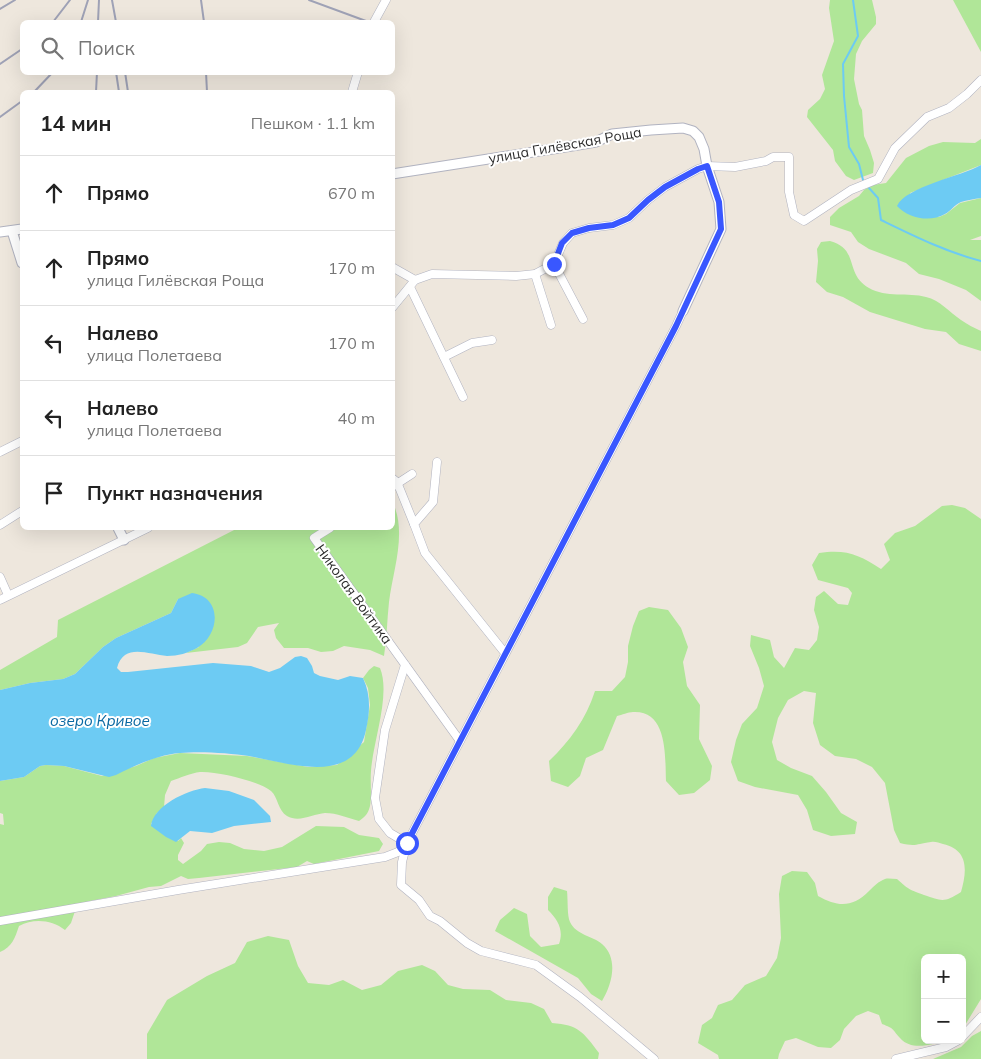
<!DOCTYPE html>
<html lang="ru">
<meta charset="utf-8">
<style>
:root{--surface:#fff;--page:#f6f6f6;--text:#222;--muted:#767676;--line:#e0e0e0}
body{margin:0;font-family:Mulish,sans-serif;background:var(--page);color:var(--text)}
.controls{position:absolute;right:15px;bottom:15px;display:grid;overflow:hidden;border-radius:8px;box-shadow:0 5px 20px #0002}
.controls button{width:45px;height:45px;display:grid;place-items:center;padding:0;border:0;border-bottom:1px solid var(--line);background:var(--surface);color:var(--text);font:25px sans-serif}
.stop{position:absolute;width:15px;height:15px;margin:-11px;border:4px solid #3957ff;border-radius:50%;background:#fff}
.stop.end{background:#3957ff;border-color:#fff;box-shadow:0 1px 5px #0008}
.list{margin:0;padding:0;list-style:none}
h2{display:flex;justify-content:space-between;align-items:center;height:65px;margin:0;padding:0 20px;font-size:21px}
h2 small{font-size:16px;font-weight:400;color:var(--muted)}
.list li{display:grid;grid-template-columns:32px 1fr auto;gap:15px;align-items:center;box-sizing:border-box;height:75px;padding:0 20px;border-top:1px solid var(--line)}
.list b{display:block;font-size:19px;white-space:nowrap}
.list p{margin:0;font-size:16px;white-space:nowrap;color:var(--muted)}
.list em{font-size:16px;font-style:normal;color:var(--muted)}
.icon{flex:none;width:28px;height:28px;fill:none;stroke:currentColor;stroke-width:2;stroke-linecap:round;stroke-linejoin:round}
.map{position:relative;flex:none;width:981px;height:1059px;overflow:hidden}
.search{position:absolute;background:var(--surface);box-shadow:0 5px 20px #0002;left:20px;top:20px;width:375px;height:55px;display:flex;align-items:center;gap:12px;box-sizing:border-box;padding:0 18px;border-radius:8px;color:var(--muted);font-size:19px}
.panel{position:absolute;background:var(--surface);box-shadow:0 5px 20px #0002;left:20px;top:90px;width:375px;height:440px;border-radius:8px}
.map>svg:first-child{display:block}
.green{fill:#b0e698}
.water{fill:#6dcbf3}
.lines{fill:none;stroke-linecap:round;stroke-linejoin:round}
.stream{stroke:#6dcbf3;stroke-width:2}
.minor-casing{stroke:#b1b3c0;stroke-width:9}
.tertiary-casing{stroke:#b1b3c0;stroke-width:11}
.minor{stroke:#fff;stroke-width:8}
.tertiary{stroke:#fff;stroke-width:9}
.rail{stroke:#9fa2b6;stroke-width:2}
.route{stroke:#3957ff;stroke-width:6}
.labels{text-anchor:middle;stroke-width:4;stroke-linejoin:round;paint-order:stroke}
.street-label{font-size:14px;fill:#2b2b2b;stroke:#fff}
.water-label{font-size:15px;font-style:italic;fill:#0968a2;stroke:#fff}
</style>
<div class="map">
<svg width="981" height="1059" viewBox="0 0 981 1059">
<rect width="100%" height="100%" fill="#eee7dd"/>
<g class="green">
<polygon points="830,0 872,0 876,17 876,24 862,41 856,54 854,79 859,104 862,110 864,136 870,150 874,163 873,173 854,180 846,176 835,161 833,150 807,117 808,110 820,99 825,89 822,75 834,41 829,8"/>
<polygon points="953,0 981,0 981,52"/>
<polygon points="981,139 981,165 910,193 915,217 939,217 946,214 960,203 981,198 981,236 970,240 981,240 981,301 966,290 939,279 919,274 906,263 869,249 858,242 851,232 830,225 830,217 839,208 859,196 864,190 873,185 886,183 906,158 929,146 943,142 975,143"/>
<path d="M 830,241 C 860,249 844,274 869,288 C 886,298 908,292 926,297 C 940,300 949,312 961,320 C 967,324 974,328 981,331 L 981,351 L 959,344 L 946,332 L 925,329 L 870,312 L 843,297 L 827,292 L 816,282 L 818,261 L 817,249 L 821,242 Z"/>
<path d="M 393,503 C 407,533 393,570 389,602 C 387,620 387,638 384,656 L 370,650 L 344,646 L 333,651 L 321,652 L 308,648 L 284,648 L 276,638 L 274,630 L 279,623 L 258,627 L 247,643 L 238,647 L 186,653 L 199,647 L 178,599 L 171,613 L 116,638 L 103,647 L 75,674 L 63,679 L 30,683 L 0,690 L 0,670 L 57,637 L 58,620 L 238,528 L 392,528 Z"/>
<path d="M 952,505 L 965,508 L 981,519 L 981,999 L 962,1030 L 962,958 L 925,958 L 925,1040 L 945,1040 C 932,1045 911,1051 900,1038 C 891,1028 895,1029 882,1024 L 879,1015 L 868,1011 L 856,1016 L 844,1029 L 840,1040 L 831,1048 L 818,1047 L 796,1038 L 785,1041 L 779,1054 L 778,1059 L 719,1059 L 718,1055 L 698,1043 L 702,1025 L 712,1018 L 718,1005 L 732,1000 L 745,985 L 766,976 L 777,958 L 781,938 L 779,894 L 782,876 L 792,871 L 807,872 L 815,883 L 818,896 C 838,907 852,908 869,891 C 873,887 879,881 885,879 C 888,878 893,879 897,879 C 908,889 910,890 924,895 C 942,901 944,903 961,892 C 967,871 969,850 943,844 C 939,843 935,841 931,842 C 916,844 916,847 900,843 L 894,830 L 885,783 L 872,767 L 856,759 L 835,756 L 820,745 L 813,723 L 816,693 L 804,691 L 788,700 L 778,718 L 772,742 L 777,760 L 791,768 L 812,776 L 826,792 L 841,813 L 857,822 L 855,834 L 831,836 L 813,830 L 807,810 L 798,795 L 755,787 L 738,781 L 731,762 L 736,740 L 742,724 L 757,708 L 764,686 L 759,668 L 750,646 L 751,635 L 770,640 L 774,657 L 784,668 L 795,648 L 809,650 L 817,640 L 819,627 L 814,610 L 816,597 L 824,591 L 838,604 L 848,605 L 852,593 L 848,588 L 818,580 L 812,565 L 819,553 C 847,549 859,555 881,569 L 890,560 L 884,544 L 895,533 L 915,526 L 942,506 Z"/>
<path d="M 649,607 L 668,610 L 681,628 L 688,647 L 683,662 L 687,686 L 700,705 L 699,739 L 712,766 L 710,780 L 694,793 L 679,795 L 666,781 C 665,757 668,710 633,712 C 628,712 622,715 617,716 L 603,750 L 586,758 L 580,776 L 568,787 L 551,781 L 549,761 C 570,741 586,719 595,691 L 612,691 L 625,677 L 628,662 L 628,646 L 633,626 L 639,611 Z"/>
<path d="M 374,666 L 380,668 C 391,695 373,741 371,771 C 370,783 372,795 370,806 C 368,814 365,817 359,821 C 348,818 337,813 325,813 C 313,814 299,823 287,816 C 278,811 278,797 271,791 C 258,781 217,771 200,772 C 191,773 180,778 171,781 L 165,795 L 164,807 L 157,813 L 151,824 L 178,841 L 181,838 L 184,843 L 178,855 L 178,860 L 183,864 L 201,851 L 207,844 L 219,842 L 230,843 L 244,849 L 264,851 L 282,847 L 316,826 L 344,827 L 359,835 L 379,838 L 383,844 L 379,851 L 314,864 L 307,861 L 297,867 L 199,878 L 188,879 L 181,876 L 161,886 L 149,887 L 116,896 L 90,901 L 75,911 L 71,923 L 65,930 C 52,920 34,918 19,926 C 15,938 12,947 0,952 L 0,824 L 4,825 L 3,814 L 0,813 L 0,781 L 24,777 L 40,766 L 46,765 L 64,766 L 102,776 L 136,766 L 154,758 L 180,753 L 247,756 L 308,767 L 337,765 L 364,742 L 370,705 L 368,688 L 363,678 L 369,670 Z"/>
<path d="M 554,887 L 567,891 C 568,899 567,916 570,922 C 576,935 593,936 602,944 C 619,959 612,984 602,1001 L 591,994 L 578,978 L 495,931 L 500,920 L 514,908 L 527,914 L 530,936 L 541,947 L 559,944 C 564,930 558,920 548,910 L 548,897 Z"/>
<path d="M 268,936 L 289,940 L 298,966 L 308,983 L 329,985 L 343,980 L 362,990 L 381,985 L 398,971 L 422,965 L 435,971 L 448,985 L 463,989 L 490,990 L 506,1000 L 531,1003 L 544,1009 L 552,1023 C 579,1025 583,1032 599,1053 L 598,1059 L 147,1059 L 147,1034 L 167,1000 L 207,976 L 235,963 L 247,942 Z"/>
<polygon points="981,1031 981,1059 933,1059 961,1047 972,1036"/>
</g>
<g class="water">
<path d="M 981,165 L 981,198 C 974,199 967,200 961,202 C 954,205 951,211 945,214 C 930,223 908,218 897,206 C 905,187 962,176 981,165 Z"/>
<path d="M 192,593 C 223,597 220,635 197,648 C 188,653 178,656 167,656 C 149,655 124,642 117,668 L 121,672 L 128,672 L 213,663 L 251,666 L 269,672 L 280,668 L 295,657 L 301,656 L 307,658 L 312,666 L 314,673 L 320,676 L 338,680 L 350,676 L 363,678 C 371,695 370,712 366,730 C 354,787 289,763 249,756 C 229,753 200,751 180,753 C 157,755 136,765 116,775 L 109,777 L 64,766 L 46,765 L 40,766 L 24,777 L 0,781 L 0,690 L 30,683 L 63,679 L 75,674 L 103,647 L 116,638 L 171,613 L 178,599 Z"/>
<path d="M 205,788 L 229,791 L 254,800 L 270,816 L 271,822 L 234,826 L 212,833 L 190,831 L 176,842 L 166,837 L 151,826 C 153,806 187,790 205,788 Z"/>
</g>
<g class="lines">
<g class="stream">
<polyline points="853,0 858,36 843,64 844,96 849,147 859,164 863,180"/>
<path d="M 869,188 L 878,198 L 881,220 C 914,236 946,252 981,261"/>
</g>
<g class="minor-casing">
<g id="minor">
<polyline points="374,22 386,0"/>
<polyline points="352,92 358,72"/>
<polyline points="554,264 583,319"/>
<polyline points="392,267 415,280"/>
<polyline points="535,274 551,325"/>
<polyline points="410,287 463,397"/>
<polyline points="392,308 415,280 432,274 516,276 535,274 554,264 563,243 572,233 589,228 613,225 629,218 648,200 665,187 698,169 707,166 735,167 766,161 773,157 789,157 789,192 794,215 804,221 851,190 878,179 895,148 927,117 949,108 967,94 981,80"/>
<polyline points="444,357 472,343 492,340"/>
<polyline points="0,452 22,441"/>
<polyline points="437,462 433,502 414,524 425,553 505,653"/>
<polyline points="392,478 397,482 414,524"/>
<polyline points="392,487 412,474"/>
<polyline points="0,525 22,511"/>
<polyline points="330,528 314,538 460,741"/>
<polyline points="0,577 8,595"/>
<polyline points="0,600 148,528"/>
<polyline points="405,665 385,730 375,798 379,819 390,833 407,843"/>
<polyline points="0,921 178,890 385,857 398,852 407,843"/>
<polyline points="962,1037 981,1017"/>
<polyline points="654,1059 580,997 536,965 481,951 467,943 440,921 430,916 419,900 401,885 402,862 407,843 676,326 683,311"/>
<polyline points="896,1059 946,1047 959,1040"/>
</g>
</g>
<g class="tertiary-casing">
<g id="tertiary">
<polyline points="392,174 572,146 596,142 612,134 651,130 683,128 693,131 699,137 704,149 707,166 719,202 721,229 683,311"/>
<polyline points="12,231 22,263"/>
<polyline points="0,232 22,229"/>
<polyline points="118,528 124,540"/>
</g>
</g>
<use href="#minor" class="minor"/>
<use href="#tertiary" class="tertiary"/>
<g class="rail">
<polyline points="112,0 116,22"/>
<polyline points="201,0 204,22"/>
<polyline points="309,0 366,21"/>
<polyline points="0,9 15,0"/>
<polyline points="53,22 70,0"/>
<polyline points="81,22 88,0"/>
<polyline points="98,22 99,0"/>
<polyline points="0,64 22,49"/>
<polyline points="116,72 119,92"/>
<polyline points="125,72 128,92"/>
<polyline points="206,72 207,92"/>
<polyline points="34,92 53,72"/>
<polyline points="96,92 97,72"/>
<polyline points="0,117 22,101"/>
</g>
</g>
<g class="lines">
<polyline class="route" points="407,843 676,326 721,229 719,202 707,166 698,169 665,187 648,200 629,218 613,225 589,228 572,233 562,243 554,264"/>
</g>
<g class="labels">
<g class="street-label">
<text transform="translate(565 145) rotate(-10)" y="5">улица Гилёвская Роща</text>
<text transform="translate(354 594) rotate(54)" y="5">Николая Войтика</text>
</g>
<g class="water-label">
<text x="100" y="726">озеро Кривое</text>
</g>
</g>
</svg>
<div class="controls">
<button>+</button>
<button>−</button>
</div>
<div class="stop" style="left:407px;top:843px"></div>
<div class="stop end" style="left:554px;top:264px"></div>
<div class="search"><svg class="icon" aria-label="search" viewBox="0 0 24 24"><circle cx="10" cy="10" r="6"/><path d="M15 15l6 6"/></svg>Поиск</div>
<section class="panel">
<h2>14 мин<small>Пешком · 1.1 km</small></h2>
<ul class="list">
<li><svg class="icon" aria-label="ahead" viewBox="0 0 24 24"><path d="M12 20V5M6 11l6-6 6 6"/></svg><div><b>Прямо</b></div><em>670 m</em></li>
<li><svg class="icon" aria-label="ahead" viewBox="0 0 24 24"><path d="M12 20V5M6 11l6-6 6 6"/></svg><div><b>Прямо</b><p>улица Гилёвская Роща</p></div><em>170 m</em></li>
<li><svg class="icon" aria-label="left" viewBox="0 0 24 24"><path d="M17 20v-9H6M10 6l-5 5 5 5"/></svg><div><b>Налево</b><p>улица Полетаева</p></div><em>170 m</em></li>
<li><svg class="icon" aria-label="left" viewBox="0 0 24 24"><path d="M17 20v-9H6M10 6l-5 5 5 5"/></svg><div><b>Налево</b><p>улица Полетаева</p></div><em>40 m</em></li>
<li><svg class="icon" aria-label="arrive" viewBox="0 0 24 24"><path d="M6 21V4h12l-3 4 3 4H6"/></svg><div><b>Пункт назначения</b></div></li>
</ul>
</section>
</div>
